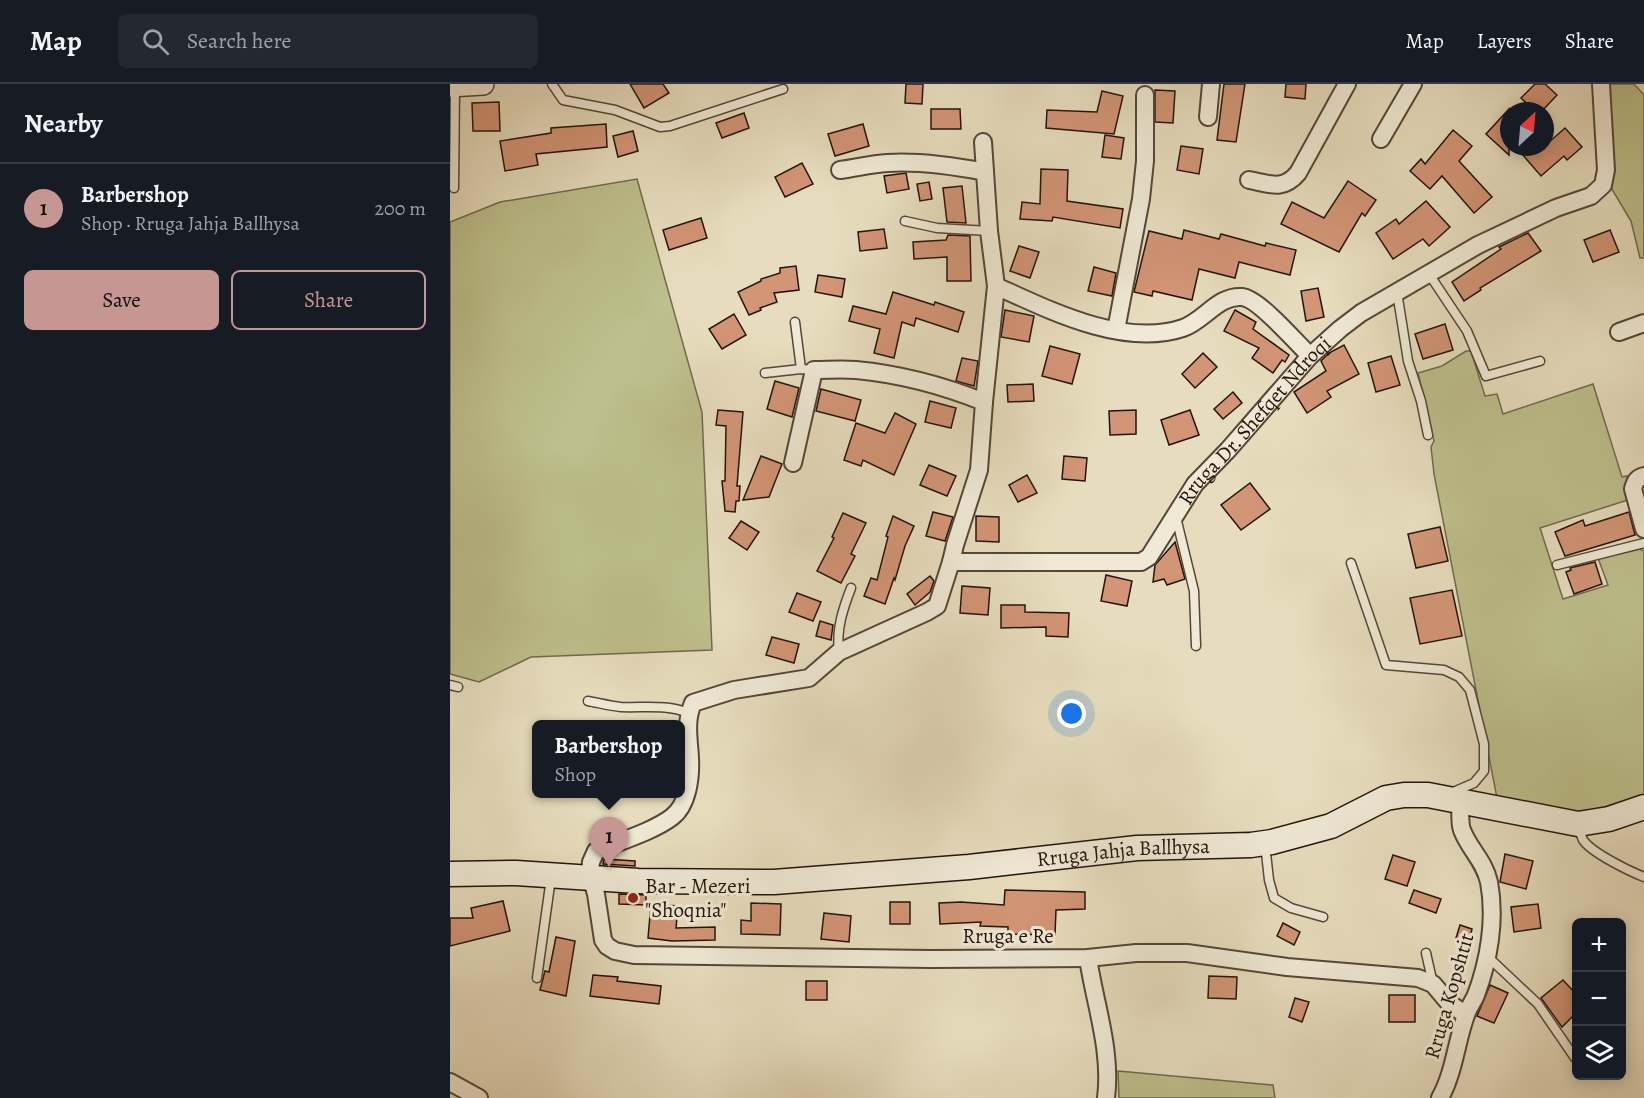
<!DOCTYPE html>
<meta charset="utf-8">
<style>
:root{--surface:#171b24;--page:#242831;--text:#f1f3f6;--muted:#9ea1a6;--line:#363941;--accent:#c59692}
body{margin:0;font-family:Alegreya,serif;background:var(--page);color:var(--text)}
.controls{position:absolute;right:18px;bottom:18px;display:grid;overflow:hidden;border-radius:9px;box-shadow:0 3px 15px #0003}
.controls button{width:54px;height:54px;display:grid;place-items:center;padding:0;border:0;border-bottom:2px solid var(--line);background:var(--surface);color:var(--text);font:30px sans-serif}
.compass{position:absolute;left:1050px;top:18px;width:54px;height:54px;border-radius:50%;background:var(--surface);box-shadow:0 3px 15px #0003;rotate:26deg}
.you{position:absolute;left:622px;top:630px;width:21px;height:21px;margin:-15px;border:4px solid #fff;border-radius:50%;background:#1a73e8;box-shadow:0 0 0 9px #1a73e833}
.badge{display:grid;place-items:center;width:39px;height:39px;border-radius:50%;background:var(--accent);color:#111;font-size:20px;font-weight:700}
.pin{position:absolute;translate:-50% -50px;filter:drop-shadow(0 2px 3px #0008)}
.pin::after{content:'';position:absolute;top:32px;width:21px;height:18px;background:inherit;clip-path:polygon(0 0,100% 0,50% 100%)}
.popup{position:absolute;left:82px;top:636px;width:153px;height:78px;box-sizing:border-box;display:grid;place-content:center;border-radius:9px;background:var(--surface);filter:drop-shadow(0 2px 4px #0005);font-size:20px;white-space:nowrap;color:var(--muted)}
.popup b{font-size:22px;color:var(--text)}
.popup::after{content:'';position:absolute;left:50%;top:100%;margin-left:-12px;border:12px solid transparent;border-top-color:var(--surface)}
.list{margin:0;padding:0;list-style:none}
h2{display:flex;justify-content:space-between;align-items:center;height:78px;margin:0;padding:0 24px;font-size:26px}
h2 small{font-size:20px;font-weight:400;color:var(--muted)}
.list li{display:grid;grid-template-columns:39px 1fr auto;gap:18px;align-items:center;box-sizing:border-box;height:90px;padding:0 24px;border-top:2px solid var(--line)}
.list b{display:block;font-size:22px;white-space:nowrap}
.list p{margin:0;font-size:20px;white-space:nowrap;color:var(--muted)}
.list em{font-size:20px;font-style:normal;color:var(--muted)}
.actions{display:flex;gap:12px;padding:18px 24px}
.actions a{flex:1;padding:14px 0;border:2px solid var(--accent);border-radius:9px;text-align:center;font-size:21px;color:var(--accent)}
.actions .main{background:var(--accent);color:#111}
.icon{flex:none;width:33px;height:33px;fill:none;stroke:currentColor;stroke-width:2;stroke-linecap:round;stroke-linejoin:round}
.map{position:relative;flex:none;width:1194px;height:1014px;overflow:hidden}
header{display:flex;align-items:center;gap:36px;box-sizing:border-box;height:84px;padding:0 30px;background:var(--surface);border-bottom:2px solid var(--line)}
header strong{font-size:28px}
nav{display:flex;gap:33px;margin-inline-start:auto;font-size:21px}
.search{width:420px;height:54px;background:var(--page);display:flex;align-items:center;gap:15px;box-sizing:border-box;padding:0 21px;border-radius:9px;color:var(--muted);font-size:22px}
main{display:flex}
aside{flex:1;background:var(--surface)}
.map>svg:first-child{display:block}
.green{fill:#bdbf8c;stroke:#706a4c;stroke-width:1.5}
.building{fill:#d29576;stroke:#24140b;stroke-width:1.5}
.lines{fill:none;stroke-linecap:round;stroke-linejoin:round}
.service-casing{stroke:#554638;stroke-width:11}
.minor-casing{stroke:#554638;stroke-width:20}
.tertiary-casing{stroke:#554638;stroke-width:24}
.secondary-casing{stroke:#24140b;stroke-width:27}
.service{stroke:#efe9d5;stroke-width:8}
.minor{stroke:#efe9d5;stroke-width:16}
.tertiary{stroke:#efe9d5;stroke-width:21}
.secondary{stroke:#efe9d5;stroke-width:24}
.poi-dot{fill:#8f2418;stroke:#efe9d5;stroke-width:2}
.labels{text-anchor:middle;stroke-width:6;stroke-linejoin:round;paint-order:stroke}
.street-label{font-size:21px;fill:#24140b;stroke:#efe9d5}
.poi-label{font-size:21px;fill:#24140b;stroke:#efe9d5;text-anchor:start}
</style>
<header>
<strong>Map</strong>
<div class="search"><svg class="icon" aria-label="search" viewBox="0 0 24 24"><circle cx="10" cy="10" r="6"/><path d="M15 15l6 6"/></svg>Search here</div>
<nav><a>Map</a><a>Layers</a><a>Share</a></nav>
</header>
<main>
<aside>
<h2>Nearby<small></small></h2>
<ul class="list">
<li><span class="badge">1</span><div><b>Barbershop</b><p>Shop · Rruga Jahja Ballhysa</p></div><em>200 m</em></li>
</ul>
<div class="actions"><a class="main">Save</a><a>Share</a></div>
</aside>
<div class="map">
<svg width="1194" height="1014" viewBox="0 0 1194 1014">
<rect width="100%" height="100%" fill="#e7ddbe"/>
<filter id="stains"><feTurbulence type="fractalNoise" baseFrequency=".00333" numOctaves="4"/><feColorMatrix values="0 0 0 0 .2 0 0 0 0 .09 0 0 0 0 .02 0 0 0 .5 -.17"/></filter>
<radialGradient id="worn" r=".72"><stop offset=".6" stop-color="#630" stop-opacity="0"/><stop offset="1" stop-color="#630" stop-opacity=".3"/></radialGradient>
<g class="green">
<polygon points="1157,0 1184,0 1194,11 1194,174 1190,174 1181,137 1160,102"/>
<polygon points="187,95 252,328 262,566 81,573 29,598 0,590 0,138 50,118"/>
<polygon points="1016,267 1021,267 1035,312 1047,310 1053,330 1143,300 1172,393 1177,392 1181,415 1090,444 1113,515 1158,501 1148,474 1190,465 1194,467 1194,711 1144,726 1122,729 1047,714 984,390 981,363 984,357 968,289 992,282"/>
<polygon points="668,987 823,1001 825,1014 669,1014"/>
</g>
<g class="building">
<polygon points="180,0 213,0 219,9 194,24"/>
<polygon points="456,0 473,0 472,20 455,19"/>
<polygon points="774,0 795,0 786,58 767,56"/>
<polygon points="836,0 856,0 855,15 835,13"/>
<polygon points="1085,0 1095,0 1107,11 1092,27 1085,27 1071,14"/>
<polygon points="705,6 725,7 723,39 705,38"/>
<polygon points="652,7 673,12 664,50 596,44 597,26 647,28"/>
<polygon points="49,18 50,47 23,47 22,19"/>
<polygon points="481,25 510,25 511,45 481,45"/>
<polygon points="1059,25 1059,71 1036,50"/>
<polygon points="294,29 299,44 272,54 266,39"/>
<polygon points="156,40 157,63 86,70 88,81 55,87 50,57 101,49 101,44"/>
<polygon points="413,40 419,62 385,72 378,50"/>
<polygon points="1115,44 1132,63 1117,76 1114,72 1091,92 1066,63 1086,63 1089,67"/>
<polygon points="1003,46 1022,62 1009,77 1042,113 1024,129 992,92 980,105 960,87 971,75 975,80"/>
<polygon points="183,47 188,67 168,73 163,52"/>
<polygon points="655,51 674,54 671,75 652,73"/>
<polygon points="731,62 753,65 749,90 727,86"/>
<polygon points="352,79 363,100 335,113 325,93"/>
<polygon points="591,85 618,86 617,117 673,125 670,144 603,133 602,137 570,135 572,118 590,120"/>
<polygon points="456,89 459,105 437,109 434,92"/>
<polygon points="898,97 926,116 915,132 912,129 889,168 831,140 842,118 874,134"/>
<polygon points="479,98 482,115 470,117 467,100"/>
<polygon points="512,102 516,139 497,138 493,104"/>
<polygon points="976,117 1000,143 979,162 973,155 943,175 926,149 946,135 949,140"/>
<polygon points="251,134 257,154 219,166 213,146"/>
<polygon points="434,145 437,164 410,167 408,148"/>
<polygon points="734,146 769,155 771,150 815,162 816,159 846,166 840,191 789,178 785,194 749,185 742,216 703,207 702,212 684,208 699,147 732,155"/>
<polygon points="1160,146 1169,168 1143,178 1134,156"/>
<polygon points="1078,149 1091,167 1030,204 1031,206 1014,217 1002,198 1051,165 1049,163"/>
<polygon points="498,151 520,152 521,197 497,197 497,173 464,175 463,158 496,156"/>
<polygon points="569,162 589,168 580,194 560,187"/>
<polygon points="346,182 349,206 324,209 327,218 310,224 311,226 299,231 288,208 311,197 311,195 330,189 330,184"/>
<polygon points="644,183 666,189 662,212 638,207"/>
<polygon points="368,191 395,195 392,213 365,208"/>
<polygon points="868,204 874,233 856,237 851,207"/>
<polygon points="443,208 484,221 485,218 514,228 508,248 466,234 464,242 452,238 444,274 424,269 430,245 399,237 403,222 436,230"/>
<polygon points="555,226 584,232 579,258 551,253"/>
<polygon points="785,226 806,238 803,245 839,271 835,278 832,276 823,289 802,274 809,264 774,247"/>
<polygon points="284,230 296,251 272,265 259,245"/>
<polygon points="995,240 1003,266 973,275 965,250"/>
<polygon points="894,261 909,290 877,307 881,313 857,329 844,308 876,287 871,277 879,269"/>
<polygon points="600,262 630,270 622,300 592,292"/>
<polygon points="753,269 767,283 745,304 732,290"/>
<polygon points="941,272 950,301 926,308 918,279"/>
<polygon points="512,274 528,277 524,302 506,297"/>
<polygon points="325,297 349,304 342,333 317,325"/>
<polygon points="583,300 584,317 558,318 557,301"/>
<polygon points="371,305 411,316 405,337 366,327"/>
<polygon points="783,308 792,319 773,335 764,325"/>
<polygon points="480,317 506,324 501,344 475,338"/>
<polygon points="268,326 293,328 287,402 290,402 289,417 286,417 285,428 275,427 272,397 275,397 276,342 266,341"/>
<polygon points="686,326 686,350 660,351 659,327"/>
<polygon points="740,326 749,351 719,361 711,336"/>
<polygon points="445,329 466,340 444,391 413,376 411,382 394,376 406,339 435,349"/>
<polygon points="311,372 332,380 319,413 293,416"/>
<polygon points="614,372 637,374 635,397 612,395"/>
<polygon points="479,381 506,392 497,412 470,401"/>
<polygon points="577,391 587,409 568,418 559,401"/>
<polygon points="800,399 820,425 791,446 771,421"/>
<polygon points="483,428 503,433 495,457 476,452"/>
<polygon points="1179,428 1185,451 1115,472 1105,448 1133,436 1135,442"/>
<polygon points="393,429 416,439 401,470 405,472 391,499 367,487 384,454 382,453"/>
<polygon points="443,432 464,442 455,462 445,496 444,494 435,520 414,512 421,494 427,496 438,453 436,452"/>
<polygon points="526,432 549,433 549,458 526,457"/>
<polygon points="291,437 309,448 297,466 279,454"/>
<polygon points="990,443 998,477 966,484 958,450"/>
<polygon points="725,458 735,495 717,501 714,495 703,498 705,481"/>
<polygon points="1145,478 1152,500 1124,510 1116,488 1121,486 1120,484"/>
<polygon points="656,491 682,497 677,522 651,517"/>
<polygon points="480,492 484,497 480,508 465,521 457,510"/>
<polygon points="512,502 540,504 538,531 510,529"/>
<polygon points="1002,506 1012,552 970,560 960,514"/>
<polygon points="347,509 371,518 363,537 339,528"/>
<polygon points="551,521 575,521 575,528 619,529 618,553 596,552 596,543 551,544"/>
<polygon points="370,537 383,541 381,556 366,552"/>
<polygon points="322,553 349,560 344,579 316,571"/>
<polygon points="1055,770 1083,777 1076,805 1050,798"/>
<polygon points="943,771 965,778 957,802 935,795"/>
<polygon points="154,775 185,777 185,782 153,780"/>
<polygon points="555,806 635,808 635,825 606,826 605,851 558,850 558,843 530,842 531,838 490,840 489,819 511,818 554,821"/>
<polygon points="964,806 991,815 986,829 959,819"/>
<polygon points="169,810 196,811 196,821 169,820"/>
<polygon points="53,817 60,847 0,862 0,834 23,834 21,824"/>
<rect x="440" y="818" width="20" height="22"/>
<polygon points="301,819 331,820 330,851 291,850 291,836 301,837"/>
<polygon points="201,820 228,822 226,844 265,843 265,856 222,857 198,854"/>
<polygon points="1088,820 1091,844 1064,848 1061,823"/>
<polygon points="374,829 401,832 399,858 371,855"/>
<polygon points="833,839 850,848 844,861 827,852"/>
<polygon points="1010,841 1022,845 1019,858 1006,854"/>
<polygon points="106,853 125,857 116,912 90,906 95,887 99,888"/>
<polygon points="143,891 168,893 167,897 211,902 209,920 140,912"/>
<polygon points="759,892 787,893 786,915 758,914"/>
<polygon points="1113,896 1126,910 1126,925 1125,930 1112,943 1091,914"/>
<rect x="356" y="897" width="21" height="19"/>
<polygon points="1040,901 1058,909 1044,939 1027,932"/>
<rect x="939" y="911" width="26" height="27"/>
<polygon points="845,914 859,918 852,938 839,933"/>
</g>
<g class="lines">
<g class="service-casing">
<g id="service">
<polyline points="102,0 113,16 165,26 210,43 220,42 333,5"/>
<polyline points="4,104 5,3"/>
<polyline points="455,137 487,144 539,147"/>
<polyline points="979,190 1017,247 1036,292 1090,277"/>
<polyline points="947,208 958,277 971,317 978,351"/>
<polyline points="345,238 351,285"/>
<polyline points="315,289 351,285 364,286"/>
<polyline points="726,433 744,507 746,562"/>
<polyline points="901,479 936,581 994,586 1009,593 1020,606 1034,660 1034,687 1024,699 1001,709"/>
<polyline points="1107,481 1194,459"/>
<path d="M 389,568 C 386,545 393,525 401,504"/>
<polyline points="0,601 8,603"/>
<path d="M 138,617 C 149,619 160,622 171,623 C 194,624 217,620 238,629"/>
<path d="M 1128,742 C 1130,746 1131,752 1133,756 C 1142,769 1179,787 1194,793"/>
<polyline points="815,760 819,796 824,814 841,824 873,833"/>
<polyline points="976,869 983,900"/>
<polyline points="1037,872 1088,920 1125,974"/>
<polyline points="87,894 101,794"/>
</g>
</g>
<g class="minor-casing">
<g id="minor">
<polyline points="758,33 761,0"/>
<polyline points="931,55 963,0"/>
<path d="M 533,58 L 539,147 L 546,202 C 599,226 674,264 733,244 C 754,237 768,211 792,213 C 808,214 847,259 860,272"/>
<path d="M 390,86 C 406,84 421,80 437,79 C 469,77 504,82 535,88"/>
<path d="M 799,96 C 820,100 833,107 848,89 L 897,0"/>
<polyline points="666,246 691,115 695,77 695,11"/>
<polyline points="1169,248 1194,239"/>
<polyline points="534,318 546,202"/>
<path d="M 343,379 L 364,286 C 378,286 392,285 406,286 C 449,290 494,302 534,318 L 529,386 L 505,461 L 501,478"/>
<path d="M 1194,392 C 1187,394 1185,397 1183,405 L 1194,445"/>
<path d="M 638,874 C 645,921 662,966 656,1014"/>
<path id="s1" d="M 1016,931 L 999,919 L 983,900 L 968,894 L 837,883 L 737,869 L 686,869 L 638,874 L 480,875 L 184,871 L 165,867 L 157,862 L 153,856 L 146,810 L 140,789 L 141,778 L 146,767 C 168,758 204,747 222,733 C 238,721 241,693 240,674 C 239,655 235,637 243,619 L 284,606 L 359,594 L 389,568 L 477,528 L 487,522 L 501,478 L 691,478 L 699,473 L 745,400 L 778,366 L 860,272 L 890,245 L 911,229 L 1028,161 L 1106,124 L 1141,112 L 1153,101 L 1156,86 L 1151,0"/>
<polyline points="0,998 29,1014"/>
<path d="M 990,1014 C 1004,989 1006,959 1016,931 C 1018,924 1023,918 1026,911 C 1039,876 1046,835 1039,798 C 1034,776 1019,765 1012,746 C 1009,738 1011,727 1010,718"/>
</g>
</g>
<g class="tertiary-casing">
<polyline id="tertiary" points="0,2 33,0"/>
</g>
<g class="secondary-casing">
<g id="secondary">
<path id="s2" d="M 0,790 L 66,789 L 188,797 L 324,798 L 519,783 L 687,764 L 801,761 L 822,758 L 881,742 L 936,714 L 954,711 L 978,711 L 1128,740 L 1159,735 L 1194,723"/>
</g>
</g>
<use href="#service" class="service"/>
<use href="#minor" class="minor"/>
<use href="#tertiary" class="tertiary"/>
<use href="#secondary" class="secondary"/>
</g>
<circle class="poi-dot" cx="183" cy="814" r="6"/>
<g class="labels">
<g class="street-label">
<text dy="7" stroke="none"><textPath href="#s1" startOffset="1864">Rruga Dr. Shefqet Ndroqi</textPath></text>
<text dy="7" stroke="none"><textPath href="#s2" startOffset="675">Rruga Jahja Ballhysa</textPath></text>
<text x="558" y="859">Rruga e Re</text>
<text transform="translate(999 912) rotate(-74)" y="7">Rruga Kopshtit</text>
</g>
<g class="poi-label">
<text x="195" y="809">Bar - Mezeri<tspan x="195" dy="24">"Shoqnia"</tspan></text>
</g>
</g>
<rect width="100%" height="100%" filter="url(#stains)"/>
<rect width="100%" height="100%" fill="url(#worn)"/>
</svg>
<div class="controls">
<button>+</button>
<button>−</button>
<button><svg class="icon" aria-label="layers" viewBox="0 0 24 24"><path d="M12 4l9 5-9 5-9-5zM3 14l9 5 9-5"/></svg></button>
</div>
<svg class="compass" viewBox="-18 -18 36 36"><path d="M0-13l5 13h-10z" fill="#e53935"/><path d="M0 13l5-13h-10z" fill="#9ea1a6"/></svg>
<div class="you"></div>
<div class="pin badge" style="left:159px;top:783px">1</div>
<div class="popup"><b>Barbershop</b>Shop</div>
</div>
</main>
